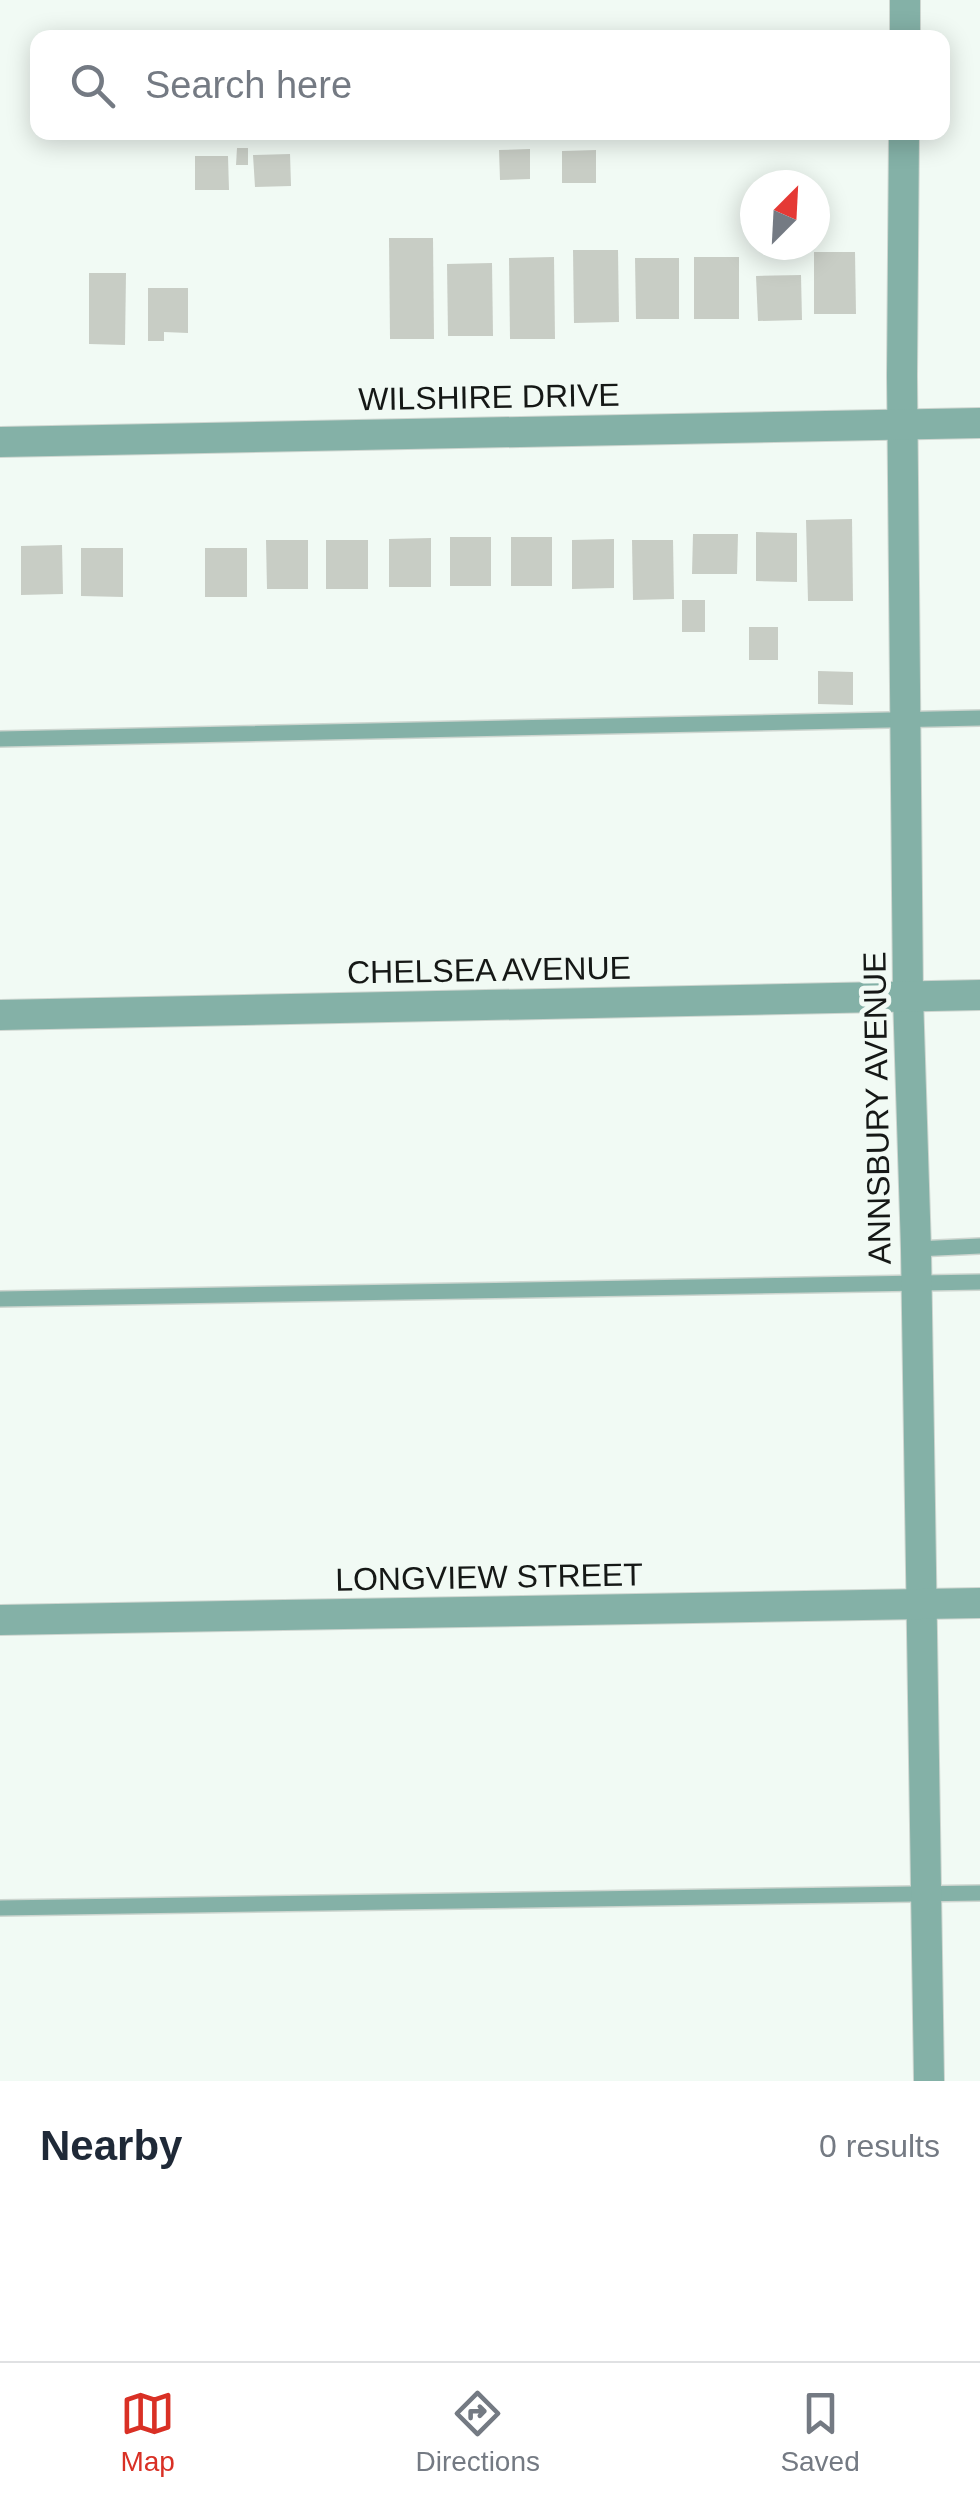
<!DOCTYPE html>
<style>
:root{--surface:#fff;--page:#f2f2f3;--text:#1f2937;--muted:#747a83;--line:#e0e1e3;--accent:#d93025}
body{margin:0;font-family:Helvetica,sans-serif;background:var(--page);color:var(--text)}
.compass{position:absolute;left:740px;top:170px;width:90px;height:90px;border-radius:50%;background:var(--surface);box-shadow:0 5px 25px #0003;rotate:24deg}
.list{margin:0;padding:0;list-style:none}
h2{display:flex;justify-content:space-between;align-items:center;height:130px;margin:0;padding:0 40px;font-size:42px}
h2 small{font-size:32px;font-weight:400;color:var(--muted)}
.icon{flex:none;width:55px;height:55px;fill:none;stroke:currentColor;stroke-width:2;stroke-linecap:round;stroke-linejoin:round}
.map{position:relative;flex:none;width:980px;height:2081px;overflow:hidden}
.search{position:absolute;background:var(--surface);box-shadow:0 5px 25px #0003;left:30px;right:30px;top:30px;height:110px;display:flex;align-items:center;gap:25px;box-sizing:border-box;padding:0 35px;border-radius:20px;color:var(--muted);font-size:38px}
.sheet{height:280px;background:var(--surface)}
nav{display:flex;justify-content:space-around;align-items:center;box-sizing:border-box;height:140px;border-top:2px solid var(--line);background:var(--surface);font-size:28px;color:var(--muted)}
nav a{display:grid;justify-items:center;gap:5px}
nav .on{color:var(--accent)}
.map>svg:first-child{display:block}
.building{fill:#c8cdc5}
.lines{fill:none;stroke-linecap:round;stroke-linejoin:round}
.lane-casing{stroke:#ced6d0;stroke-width:18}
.street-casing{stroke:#ced6d0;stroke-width:32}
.lane{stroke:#84b1a7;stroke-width:15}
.street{stroke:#84b1a7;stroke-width:30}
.labels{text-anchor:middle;stroke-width:10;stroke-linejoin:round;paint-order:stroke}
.street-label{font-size:32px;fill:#151816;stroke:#f1faf4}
</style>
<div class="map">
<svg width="980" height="2081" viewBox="0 0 980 2081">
<rect width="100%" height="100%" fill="#f1faf4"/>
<g class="building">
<polygon points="237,148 248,148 248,165 236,165"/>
<polygon points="530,149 530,179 500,180 499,150"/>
<polygon points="596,150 596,183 562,183 562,151"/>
<polygon points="290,154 291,186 255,187 253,155"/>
<polygon points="195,156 228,156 229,190 195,190"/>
<polygon points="389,238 433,238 434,339 390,339"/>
<polygon points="573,250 618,250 619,322 574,323"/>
<polygon points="814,252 855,252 856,314 814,314"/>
<polygon points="554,257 555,339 510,339 509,258"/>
<rect x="694" y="257" width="45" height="62"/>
<polygon points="635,258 679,258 679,319 636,319"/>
<polygon points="492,263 493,336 448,336 447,264"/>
<polygon points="89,273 126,273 125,345 89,344"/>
<polygon points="801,275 802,320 758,321 756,276"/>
<polygon points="148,288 188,288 188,333 164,332 164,341 148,341"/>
<polygon points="852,519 853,601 808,601 806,520"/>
<polygon points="756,532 797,533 797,582 756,581"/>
<polygon points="693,534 738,534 737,574 692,574"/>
<rect x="450" y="537" width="41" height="49"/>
<rect x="511" y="537" width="41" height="49"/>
<polygon points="431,538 431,587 389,587 389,539"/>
<polygon points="614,539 614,588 572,589 572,540"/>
<polygon points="266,540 308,540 308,589 267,589"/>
<rect x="326" y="540" width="42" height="49"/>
<polygon points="632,540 673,540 674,599 633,600"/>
<polygon points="62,545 63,594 21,595 21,546"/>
<polygon points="81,548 123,548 123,597 81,596"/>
<rect x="205" y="548" width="42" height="49"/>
<rect x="682" y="600" width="23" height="32"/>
<rect x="749" y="627" width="29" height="33"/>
<polygon points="818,671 853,672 853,705 818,704"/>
</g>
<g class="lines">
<g class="lane-casing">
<g id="lane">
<polyline points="0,739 980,718"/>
<polyline points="916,1249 980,1246"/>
<polyline points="0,1299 980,1282"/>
<polyline points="0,1908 980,1893"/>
</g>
</g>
<g class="street-casing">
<g id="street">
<polyline points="905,38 905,0"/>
<polyline points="904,132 902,376 908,996 916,1249 929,2081"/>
<polyline points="0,442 980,423"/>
<polyline points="0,1015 980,995"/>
<polyline points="0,1620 980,1603"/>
</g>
</g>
<use href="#lane" class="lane"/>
<use href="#street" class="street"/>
</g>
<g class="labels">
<g class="street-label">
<text transform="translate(489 397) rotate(-1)" y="11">WILSHIRE DRIVE</text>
<text transform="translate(489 970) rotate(-1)" y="11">CHELSEA AVENUE</text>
<text transform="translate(877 1108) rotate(-91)" y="11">ANNSBURY AVENUE</text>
<text transform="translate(489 1577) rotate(-1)" y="11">LONGVIEW STREET</text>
</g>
</g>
</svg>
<svg class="compass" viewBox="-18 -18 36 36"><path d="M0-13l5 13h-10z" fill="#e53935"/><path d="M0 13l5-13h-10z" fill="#747a83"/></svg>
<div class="search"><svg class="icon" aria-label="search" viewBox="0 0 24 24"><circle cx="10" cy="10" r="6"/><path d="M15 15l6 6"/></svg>Search here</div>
</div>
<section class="sheet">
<h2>Nearby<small>0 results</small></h2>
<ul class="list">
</ul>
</section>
<nav>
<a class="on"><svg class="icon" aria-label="map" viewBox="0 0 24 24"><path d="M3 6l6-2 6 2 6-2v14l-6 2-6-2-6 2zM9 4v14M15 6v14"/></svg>Map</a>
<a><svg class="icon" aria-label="directions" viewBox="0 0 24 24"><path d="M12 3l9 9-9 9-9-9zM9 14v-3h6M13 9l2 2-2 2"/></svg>Directions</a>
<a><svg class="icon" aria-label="saved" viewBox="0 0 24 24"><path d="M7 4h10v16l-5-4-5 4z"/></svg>Saved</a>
</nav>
